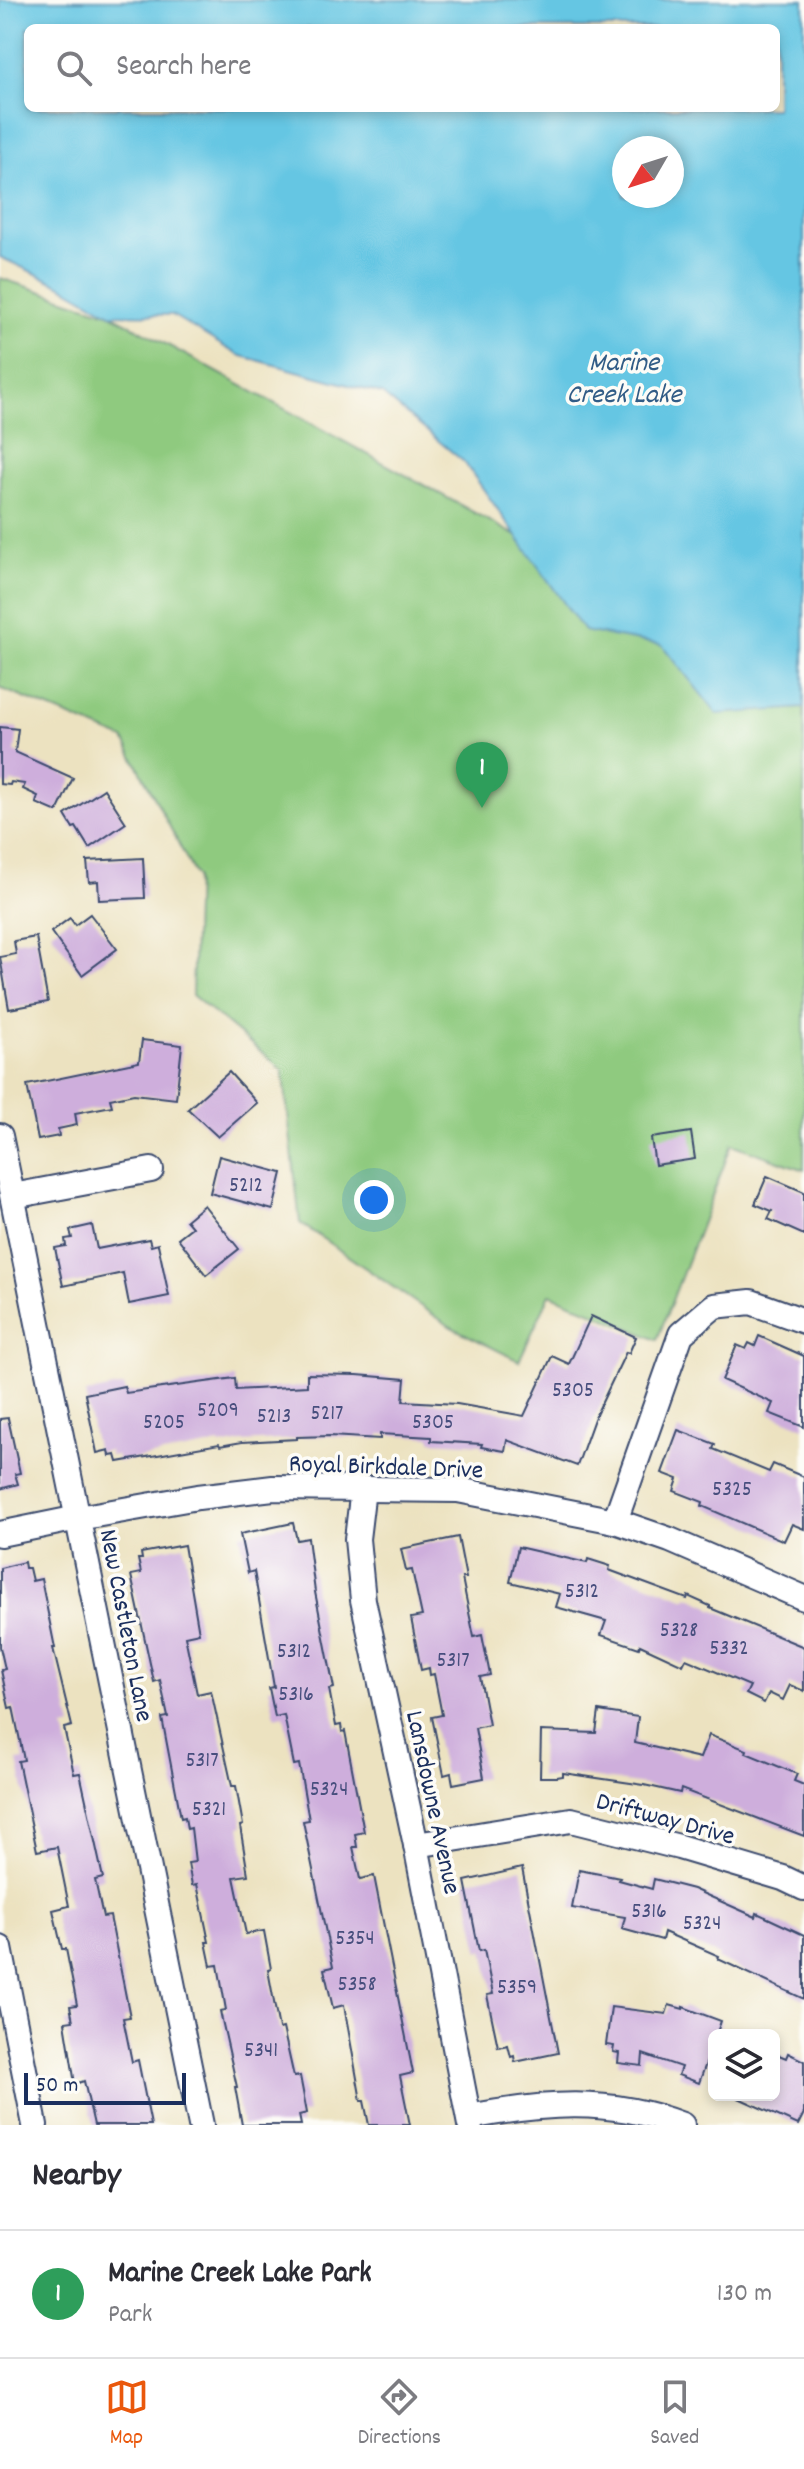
<!DOCTYPE html>
<style>
:root{--surface:#fff;--page:#f7f7f7;--text:#2b2b33;--muted:#7c7c81;--line:#e1e1e2;--accent:#ea580c}
body{margin:0;font-family:Dekko,sans-serif;background:var(--page);color:var(--text)}
.controls{position:absolute;right:24px;bottom:24px;display:grid;overflow:hidden;border-radius:12px;box-shadow:0 4px 12px #0003}
.controls button{width:72px;height:72px;display:grid;place-items:center;padding:0;border:0;border-bottom:2px solid var(--line);background:var(--surface);color:var(--text);font:40px sans-serif}
.compass{position:absolute;left:612px;top:136px;width:72px;height:72px;border-radius:50%;background:var(--surface);box-shadow:0 4px 12px #0003;rotate:231deg}
.scale{position:absolute;left:24px;bottom:20px;width:162px;box-sizing:border-box;padding-left:8px;border:4px solid #1b2f5e;border-top:0;font-size:22px;line-height:28px;white-space:nowrap;color:#1b2f5e;-webkit-text-stroke:6px #fdfcf7;paint-order:stroke}
.you{position:absolute;left:374px;top:1200px;width:28px;height:28px;margin:-20px;border:6px solid #fff;border-radius:50%;background:#1a73e8;box-shadow:0 0 0 12px #1a73e833}
.badge{display:grid;place-items:center;width:52px;height:52px;border-radius:50%;background:var(--accent);color:#fff;font-size:26px;font-weight:700}
.pin{position:absolute;translate:-50% -66px;filter:drop-shadow(0 2px 4px #0008)}
.pin::after{content:'';position:absolute;top:42px;width:28px;height:24px;background:inherit;clip-path:polygon(0 0,100% 0,50% 100%)}
.list{margin:0;padding:0;list-style:none}
h2{display:flex;justify-content:space-between;align-items:center;height:104px;margin:0;padding:0 32px;font-size:34px}
h2 small{font-size:26px;font-weight:400;color:var(--muted)}
.list li{display:grid;grid-template-columns:52px 1fr auto;gap:24px;align-items:center;box-sizing:border-box;height:128px;padding:0 32px;border-top:2px solid var(--line)}
.list b{display:block;font-size:30px;white-space:nowrap}
.list p{margin:0;font-size:26px;white-space:nowrap;color:var(--muted)}
.list em{font-size:26px;font-style:normal;color:var(--muted)}
.icon{flex:none;width:44px;height:44px;fill:none;stroke:currentColor;stroke-width:2;stroke-linecap:round;stroke-linejoin:round}
.map{position:relative;flex:none;width:804px;height:2125px;overflow:hidden}
.search{position:absolute;background:var(--surface);box-shadow:0 4px 12px #0003;left:24px;right:24px;top:24px;height:88px;display:flex;align-items:center;gap:20px;box-sizing:border-box;padding:0 28px;border-radius:12px;color:var(--muted);font-size:30px}
.sheet{height:232px;background:var(--surface)}
nav{display:flex;justify-content:space-around;align-items:center;box-sizing:border-box;height:112px;border-top:2px solid var(--line);background:var(--surface);font-size:22px;color:var(--muted)}
nav a{display:grid;justify-items:center;gap:4px}
nav .on{color:var(--accent)}
.map>svg:first-child{display:block}
.green{fill:#8fca7f;stroke:#557c6e;stroke-width:2}
.water{fill:#65c6e3;stroke:#407aa0;stroke-width:2;fill-rule:evenodd}
.building{fill:#ceaedc}
.lines{fill:none;stroke-linecap:round;stroke-linejoin:round}
.minor-casing{stroke:#3a4a6d;stroke-width:28}
.minor{stroke:#fff;stroke-width:24}
.labels{text-anchor:middle;stroke-width:7;stroke-linejoin:round;paint-order:stroke}
.number-label{font-size:22px;fill:#484f7e}
.street-label{font-size:26px;fill:#1b2f5e;stroke:#fdfcf7}
.water-label{font-size:28px;font-style:italic;fill:#315c86;stroke:#fdfcf7}
</style>
<div class="map">
<svg width="804" height="2125" viewBox="0 0 804 2125">
<rect width="100%" height="100%" fill="#fdfcf7"/>
<filter id="ink" filterUnits="userSpaceOnUse"><feTurbulence type="fractalNoise" baseFrequency=".0125" numOctaves="2"/><feDisplacementMap in="SourceGraphic" scale="16" xChannelSelector="R" yChannelSelector="G"/><feConvolveMatrix kernelMatrix="1 2 1 2 8 2 1 2 1" color-interpolation-filters="sRGB"/></filter>
<filter id="wash" filterUnits="userSpaceOnUse"><feTurbulence type="fractalNoise" baseFrequency=".006" numOctaves="4" result="noise"/><feDisplacementMap in="SourceGraphic" scale="32" xChannelSelector="R" yChannelSelector="G"/><feGaussianBlur stdDeviation="1.8" result="paint"/><feColorMatrix in="noise" values="0 0 0 0 0 0 0 0 0 0 0 0 0 0 0 0 0 1.4 0 .05"/><feComposite in="paint" operator="in"/></filter>
<g filter="url(#wash)">
<rect width="100%" height="100%" fill="#ece2c0"/>
<polygon class="green" points="0,278 111,314 517,536 697,661 804,671 804,1170 732,1144 657,1340 550,1294 519,1361 451,1327 300,1223 283,1070 192,995 196,877 124,739 0,688"/>
<path class="water" d="M 0,0 L 804,0 L 804,708 L 717,714 L 662,645 L 584,631 L 464,462 L 382,394 L 238,355 L 172,315 L 111,314 L 62,286 L 0,257 ZM 28,28 L 776,28 L 776,108 L 28,108 ZM 624,148 L 672,148 L 672,196 L 624,196 Z"/>
<g id="blocks">
<g class="building">
<polygon points="0,727 18,729 15,752 73,778 57,812 36,803 38,796 23,789 25,784 11,782 10,785 0,784"/>
<polygon points="104,789 126,823 89,848 76,827 73,828 65,815"/>
<polygon points="143,858 145,898 99,900 98,881 89,882 87,861"/>
<polygon points="90,914 117,949 82,975 51,932 70,918 75,925"/>
<polygon points="36,937 48,1002 9,1009 0,957 16,954 14,941"/>
<polygon points="142,1040 182,1045 176,1099 134,1094 110,1099 112,1106 75,1113 77,1125 58,1129 59,1136 38,1140 27,1085 139,1062"/>
<polygon points="229,1072 257,1103 218,1137 188,1109"/>
<polygon points="691,1132 695,1159 655,1165 651,1138"/>
<polygon points="219,1156 282,1173 273,1210 210,1193"/>
<polygon points="767,1176 804,1192 804,1235 768,1219 772,1211 755,1204"/>
<polygon points="204,1205 239,1249 206,1275 178,1238 192,1227 186,1220"/>
<polygon points="92,1225 97,1249 149,1239 151,1246 158,1244 169,1296 129,1304 123,1273 63,1286 55,1248 66,1246 65,1239 72,1238 70,1230"/>
<polygon points="591,1316 636,1337 629,1353 626,1352 594,1419 577,1466 507,1440 505,1451 481,1447 482,1444 431,1441 431,1437 380,1434 380,1439 330,1436 297,1437 297,1439 242,1442 220,1446 219,1444 118,1462 116,1455 110,1456 109,1450 97,1453 85,1394 124,1386 126,1393 235,1378 236,1390 307,1386 307,1374 357,1375 405,1379 403,1401 457,1404 524,1416 552,1356 569,1364"/>
<polygon points="759,1336 804,1356 804,1427 769,1413 773,1403 722,1380 737,1345 746,1349 749,1343 755,1346"/>
<polygon points="8,1418 20,1473 15,1474 18,1484 0,1489 0,1419"/>
<polygon points="678,1430 715,1444 713,1449 769,1472 773,1464 804,1477 804,1529 792,1524 784,1541 702,1506 703,1502 674,1491 678,1479 662,1473"/>
<polygon points="293,1523 297,1540 308,1538 315,1592 334,1688 329,1689 336,1726 341,1725 342,1732 345,1731 364,1832 355,1834 357,1847 353,1847 360,1879 374,1876 413,2073 400,2076 410,2125 369,2125 364,2101 361,2101 344,2005 333,2008 324,1969 333,1967 303,1821 309,1820 299,1764 294,1765 284,1715 275,1717 269,1688 274,1687 254,1571 248,1573 240,1534"/>
<polygon points="458,1537 466,1578 462,1578 474,1637 482,1635 490,1675 480,1677 489,1725 475,1728 484,1778 453,1784 451,1773 444,1775 432,1717 442,1715 434,1674 430,1675 429,1668 421,1670 411,1618 422,1616 412,1570 406,1571 401,1549"/>
<polygon points="184,1545 199,1633 185,1636 197,1694 211,1691 232,1786 236,1786 243,1825 240,1826 248,1875 234,1877 246,1934 264,1931 271,1969 268,1970 279,2029 283,2028 294,2077 300,2076 307,2113 299,2115 301,2125 242,2125 235,2087 237,2087 220,2011 226,2010 218,1965 211,1966 206,1942 209,1942 197,1884 192,1885 188,1863 195,1862 191,1828 187,1829 185,1817 181,1818 162,1718 168,1717 160,1680 154,1682 131,1575 141,1573 138,1559 142,1559 141,1553"/>
<polygon points="518,1547 587,1563 588,1559 610,1566 609,1570 687,1599 688,1596 710,1606 710,1608 804,1647 804,1691 790,1685 783,1700 769,1693 764,1703 746,1694 750,1686 686,1659 683,1665 640,1645 639,1648 601,1635 606,1621 556,1607 560,1594 510,1582"/>
<polygon points="24,1562 25,1568 29,1568 32,1581 41,1579 55,1648 53,1648 72,1726 64,1728 74,1774 80,1773 103,1878 95,1880 103,1917 110,1916 130,2017 123,2018 132,2062 138,2060 151,2125 94,2125 84,2081 75,2084 65,2022 73,2021 70,2006 77,2005 66,1949 62,1949 53,1910 69,1906 57,1847 37,1851 18,1761 24,1760 13,1707 9,1708 1,1670 5,1669 0,1647 0,1568"/>
<polygon points="599,1711 638,1717 635,1743 700,1758 709,1735 747,1750 746,1753 797,1774 794,1781 804,1785 804,1836 681,1789 680,1793 644,1785 563,1773 563,1776 557,1777 540,1777 541,1731 596,1733"/>
<polygon points="522,1868 558,2053 515,2062 514,2056 511,2057 508,2045 498,2047 487,1995 493,1994 484,1950 479,1951 465,1881"/>
<polygon points="579,1870 620,1878 619,1880 652,1889 654,1879 693,1889 756,1917 757,1913 804,1935 804,1999 718,1959 719,1956 664,1932 662,1940 622,1929 625,1917 572,1908"/>
<polygon points="669,2005 683,2009 683,2007 721,2021 716,2035 714,2035 714,2041 699,2083 678,2075 681,2067 643,2054 642,2066 618,2063 619,2053 613,2052 614,2046 606,2045 611,2007 666,2014"/>
<polygon points="774,2053 786,2058 788,2053 804,2061 804,2113 798,2125 732,2095 774,2095"/>
</g>
</g>
</g>
<g filter="url(#ink)">
<use href="#blocks" fill-opacity="0" stroke="#3a4a6d" stroke-width="2"/>
<g class="lines">
<g class="minor-casing">
<g id="minor">
<polyline points="0,1136 201,2125"/>
<polyline points="13,1196 151,1170"/>
<polyline points="363,1489 357,1539 363,1600 416,1845 470,2125"/>
<polyline points="615,1521 681,1334 714,1306 751,1302 804,1321"/>
<polyline points="0,1534 78,1518 198,1497 273,1488 458,1490 615,1521 670,1540 804,1598"/>
<polyline points="416,1845 571,1820 679,1847 783,1878 804,1888"/>
<polyline points="0,1948 35,2125"/>
<path d="M 469,2117 C 543,2103 609,2097 682,2125"/>
</g>
</g>
<use href="#minor" class="minor"/>
</g>
</g>
<g class="labels">
<g class="number-label">
<text x="246" y="1191">5212</text>
<text x="573" y="1396">5305</text>
<text x="218" y="1416">5209</text>
<text x="327" y="1419">5217</text>
<text x="274" y="1422">5213</text>
<text x="164" y="1428">5205</text>
<text x="433" y="1428">5305</text>
<text x="732" y="1495">5325</text>
<text x="582" y="1597">5312</text>
<text x="679" y="1636">5328</text>
<text x="729" y="1654">5332</text>
<text x="294" y="1657">5312</text>
<text x="453" y="1666">5317</text>
<text x="296" y="1700">5316</text>
<text x="202" y="1766">5317</text>
<text x="329" y="1795">5324</text>
<text x="209" y="1815">5321</text>
<text x="649" y="1917">5316</text>
<text x="702" y="1929">5324</text>
<text x="355" y="1944">5354</text>
<text x="357" y="1990">5358</text>
<text x="517" y="1993">5359</text>
<text x="261" y="2056">5341</text>
</g>
<g class="street-label">
<text transform="translate(386 1465) rotate(2)" y="9">Royal Birkdale Drive</text>
<text transform="translate(128 1625) rotate(79)" y="9">New Castleton Lane</text>
<text transform="translate(435 1802) rotate(78)" y="9">Lansdowne Avenue</text>
<text transform="translate(666 1817) rotate(15)" y="9">Driftway Drive</text>
</g>
<g class="water-label">
<text x="624" y="370">Marine<tspan x="624" dy="32">Creek Lake</tspan></text>
</g>
</g>
</svg>
<div class="controls">
<button><svg class="icon" aria-label="layers" viewBox="0 0 24 24"><path d="M12 4l9 5-9 5-9-5zM3 14l9 5 9-5"/></svg></button>
</div>
<svg class="compass" viewBox="-18 -18 36 36"><path d="M0-13l5 13h-10z" fill="#e53935"/><path d="M0 13l5-13h-10z" fill="#7c7c81"/></svg>
<div class="scale">50 m</div>
<div class="you"></div>
<div class="pin badge" style="left:482px;top:808px;background:#2e9e5b">1</div>
<div class="search"><svg class="icon" aria-label="search" viewBox="0 0 24 24"><circle cx="10" cy="10" r="6"/><path d="M15 15l6 6"/></svg>Search here</div>
</div>
<section class="sheet">
<h2>Nearby<small></small></h2>
<ul class="list">
<li><span class="badge" style="background:#2e9e5b">1</span><div><b>Marine Creek Lake Park</b><p>Park</p></div><em>130 m</em></li>
</ul>
</section>
<nav>
<a class="on"><svg class="icon" aria-label="map" viewBox="0 0 24 24"><path d="M3 6l6-2 6 2 6-2v14l-6 2-6-2-6 2zM9 4v14M15 6v14"/></svg>Map</a>
<a><svg class="icon" aria-label="directions" viewBox="0 0 24 24"><path d="M12 3l9 9-9 9-9-9zM9 14v-3h6M13 9l2 2-2 2"/></svg>Directions</a>
<a><svg class="icon" aria-label="saved" viewBox="0 0 24 24"><path d="M7 4h10v16l-5-4-5 4z"/></svg>Saved</a>
</nav>
